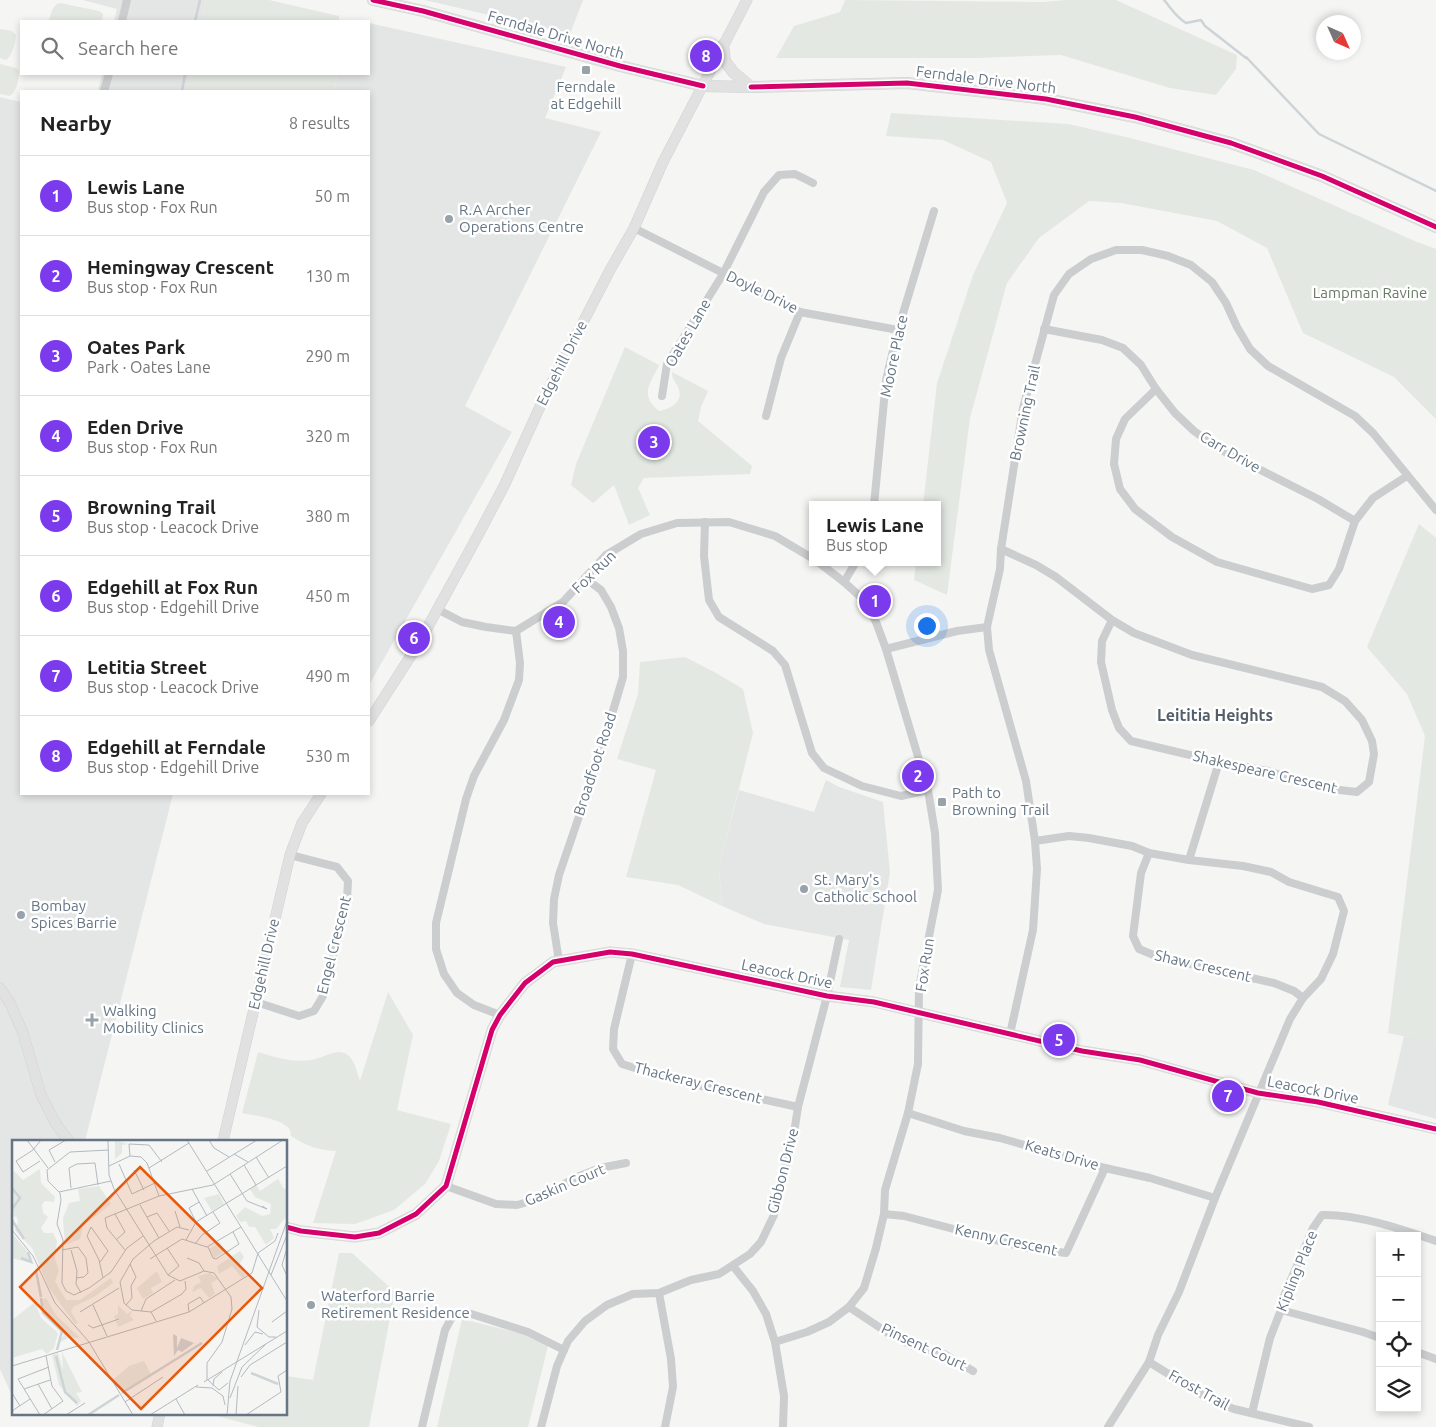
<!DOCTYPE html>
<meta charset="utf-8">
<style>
:root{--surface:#fff;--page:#f2f2f2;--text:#222;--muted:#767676;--line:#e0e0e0;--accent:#7c3aed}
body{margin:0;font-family:Ubuntu,sans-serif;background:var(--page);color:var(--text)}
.controls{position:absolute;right:15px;bottom:15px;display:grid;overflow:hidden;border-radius:0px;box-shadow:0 2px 8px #0003}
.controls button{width:45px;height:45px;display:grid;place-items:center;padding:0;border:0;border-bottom:1px solid var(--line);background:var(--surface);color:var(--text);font:25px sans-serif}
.compass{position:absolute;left:1316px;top:15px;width:45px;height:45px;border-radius:50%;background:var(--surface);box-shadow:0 2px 8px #0003;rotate:135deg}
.you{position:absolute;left:926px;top:625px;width:18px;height:18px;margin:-12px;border:4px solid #fff;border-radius:50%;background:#1a73e8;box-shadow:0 0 0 8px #1a73e833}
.badge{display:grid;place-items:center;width:32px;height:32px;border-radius:50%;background:var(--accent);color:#fff;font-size:16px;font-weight:700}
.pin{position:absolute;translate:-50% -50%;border:2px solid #fff;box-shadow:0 1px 5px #0006}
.popup{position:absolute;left:809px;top:501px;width:132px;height:65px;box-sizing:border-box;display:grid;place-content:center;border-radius:0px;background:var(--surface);filter:drop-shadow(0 1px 4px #0005);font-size:16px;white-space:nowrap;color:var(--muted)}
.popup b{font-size:19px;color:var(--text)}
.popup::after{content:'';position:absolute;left:50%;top:100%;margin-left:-10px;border:10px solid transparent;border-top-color:var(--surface)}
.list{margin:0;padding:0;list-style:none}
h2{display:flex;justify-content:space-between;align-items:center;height:65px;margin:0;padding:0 20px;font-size:21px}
h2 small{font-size:16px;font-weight:400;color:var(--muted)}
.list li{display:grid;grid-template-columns:32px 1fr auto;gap:15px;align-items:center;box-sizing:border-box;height:80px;padding:0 20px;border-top:1px solid var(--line)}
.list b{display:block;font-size:19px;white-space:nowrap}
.list p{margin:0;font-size:16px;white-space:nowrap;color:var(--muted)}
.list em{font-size:16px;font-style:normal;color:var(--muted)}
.icon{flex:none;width:28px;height:28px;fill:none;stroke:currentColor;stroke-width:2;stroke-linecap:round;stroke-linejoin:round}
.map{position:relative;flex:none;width:1436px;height:1427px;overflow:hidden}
.search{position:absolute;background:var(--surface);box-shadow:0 2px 8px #0003;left:20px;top:20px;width:350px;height:55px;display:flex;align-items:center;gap:12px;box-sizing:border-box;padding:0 18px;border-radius:0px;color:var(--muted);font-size:19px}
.panel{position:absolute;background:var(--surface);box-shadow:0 2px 8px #0003;left:20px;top:90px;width:350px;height:705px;border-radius:0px}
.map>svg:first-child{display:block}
.built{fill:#e4e5e5}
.green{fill:#e4e8e2}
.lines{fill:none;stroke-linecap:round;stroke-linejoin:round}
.stream{stroke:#cdd4d7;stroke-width:2.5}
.secondary-casing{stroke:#d1d2d3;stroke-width:11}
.primary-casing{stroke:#d1d2d2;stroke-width:12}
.street{stroke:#cbcdce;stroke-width:8}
.secondary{stroke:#e0e1e0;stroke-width:10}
.primary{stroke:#e0e1e0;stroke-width:11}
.cycleway-casing{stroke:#fff;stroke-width:8}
.cycleway{stroke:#d6006c;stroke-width:5}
.poi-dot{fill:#97a2ab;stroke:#fff;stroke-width:2}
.labels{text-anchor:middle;stroke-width:5;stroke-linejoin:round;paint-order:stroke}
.street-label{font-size:15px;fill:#657584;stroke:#fff}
.poi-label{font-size:15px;fill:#657584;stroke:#fff;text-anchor:start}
.park-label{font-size:15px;fill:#687b64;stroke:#fff}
.neighbourhood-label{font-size:16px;font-weight:bold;fill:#535f69;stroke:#fff}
.inset-river{fill:none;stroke:#cdd4d7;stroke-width:2.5}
.inset-road{fill:none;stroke:#b2bac0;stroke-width:1}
.view{fill:#e8590c;fill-opacity:0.15;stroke:#e8590c;stroke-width:2.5}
.inset-edge{fill:none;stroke:#657584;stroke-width:2.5}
</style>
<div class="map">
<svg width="1436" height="1427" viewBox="0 0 1436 1427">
<rect width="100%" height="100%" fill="#f5f5f4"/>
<g class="built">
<polygon points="83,0 206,0 201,21 114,21 117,9"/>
<polygon points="425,0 583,0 570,34"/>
<polygon points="369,23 566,67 545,118 601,132 465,406 512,432 369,685 369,91 335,91 337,74 369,74"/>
<polygon points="102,74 190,74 186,91 98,91"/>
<polygon points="0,97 21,102 21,794 173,794 85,1141 14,1141 14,1400 0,1369"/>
<polygon points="826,780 839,787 883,802 890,872 871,990 840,987 849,940 764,924 722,906 719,867 739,790 814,812"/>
<polygon points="1404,1036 1436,1042 1436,1119 1388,1105"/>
</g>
<g class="green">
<polygon points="206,0 269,0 339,16 339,21 201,21"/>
<polygon points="845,0 1044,2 1065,0 1116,0 1237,55 1236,69 1216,95 1170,88 1061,55 977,58 776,58 794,26 840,12"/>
<path d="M 60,3 L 99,11 L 103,14 L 102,21 L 49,21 C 51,14 52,5 60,3 Z"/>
<path d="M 0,29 L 12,31 L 16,35 C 15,43 13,55 6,60 L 0,58 Z"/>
<path d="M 0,64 L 16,68 L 19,71 C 19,79 17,91 10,96 L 0,94 Z"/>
<polygon points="190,74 337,74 335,91 186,91"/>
<polygon points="891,113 1068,124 1126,137 1254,170 1417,242 1436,249 1436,419 1394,377 1303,333 1267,248 1217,221 1121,203 1089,201 1039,238 1007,283 970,418 947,595 914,580 916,562 938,562 938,505 923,505 937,383 973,275 1007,203 991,162 943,140 886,136"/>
<path d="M 625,347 L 659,365 C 650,385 639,394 659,411 C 669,409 683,403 679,390 C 678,383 671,380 672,372 L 708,391 L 701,407 L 698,421 L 752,466 L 750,474 L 644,478 L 638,488 L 650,515 L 629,525 L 614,485 L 593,503 L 571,485 L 576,464 Z"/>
<polygon points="1419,524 1436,538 1436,1043 1388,1033 1425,736 1407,694 1367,647"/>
<polygon points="685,657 716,673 743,689 753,733 719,867 722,906 678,885 626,877 656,770 617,759 638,694 640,662"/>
<path d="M 388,992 L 413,1035 L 397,1110 L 451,1124 L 439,1161 L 425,1184 L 394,1210 L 355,1224 L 313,1223 L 336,1151 C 319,1150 306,1146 291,1136 C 291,1132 290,1128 286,1126 C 276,1118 255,1116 242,1113 L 258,1052 C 274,1057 293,1063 311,1060 C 318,1059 326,1055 333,1053 C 352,1047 356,1068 360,1081 Z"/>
<polygon points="339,1253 352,1253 395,1292 369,1427 259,1427 205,1413 286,1413 286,1376 313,1380"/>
<polygon points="462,1319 531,1336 548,1346 528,1427 437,1427"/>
</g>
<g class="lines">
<g class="stream">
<path d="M 1164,0 C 1172,9 1175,16 1186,23 L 1201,20 L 1205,26 L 1246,58"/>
<polyline points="195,21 200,0"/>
<polyline points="1246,57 1319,134 1436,191"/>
<polyline points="182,91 185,74"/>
</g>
<g class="secondary-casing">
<g id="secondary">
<polyline points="369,721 419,643 476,539 504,486 543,400 610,270 634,228 663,162 747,0"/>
<polyline points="0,988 10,1003 23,1033 41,1095 56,1124 69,1141"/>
<polyline points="223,1141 290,855 302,823 321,794"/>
<polyline points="286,1227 301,1231 355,1237 379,1233 416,1214 446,1186 492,1030 500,1015 525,983 553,962 610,952 632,954 827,996 874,1002 1082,1051 1140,1060 1258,1093 1318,1102 1436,1129"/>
<polyline points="157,1427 160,1413"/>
</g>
</g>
<g class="primary-casing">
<g id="primary">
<polyline points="373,0 423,11 620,66 703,86 751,87 907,83 1046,99 1135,117 1231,143 1322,176 1436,227"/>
<polyline points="723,45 725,61 733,72 751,87"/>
</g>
</g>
<g class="street">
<polyline points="122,21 127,0"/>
<polyline points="104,91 109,74"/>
<polyline points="634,228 800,312 898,330"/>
<polyline points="1044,329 1102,340 1123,348 1141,365 1156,389 1175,413 1194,431 1219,449 1318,499 1355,521"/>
<polyline points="1156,389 1125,419 1116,439 1114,464 1120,489 1135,509 1172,537 1217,562 1312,589 1329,585 1339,569 1355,521 1373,498 1407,476"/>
<polyline points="662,396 667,364 723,274 764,192 779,175 795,174 813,183"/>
<polyline points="766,416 781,358 800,312"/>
<polyline points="874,505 886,380 898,330 934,211"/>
<polyline points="705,522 704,556 709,600 719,617 773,651 785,665 812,753 824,768 862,786 901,796 928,790"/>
<polyline points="1001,549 1036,565 1056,577 1112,620 1134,633 1192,655 1322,687 1345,701 1362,720 1372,741 1374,754 1369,782 1357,792 1322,788 1268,771 1219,762 1131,741 1119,728 1112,710 1101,662 1102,641 1112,620"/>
<polyline points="844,582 856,562"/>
<polyline points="437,609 462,622 486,627 516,631 563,602 606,555 641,534 677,523 729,522 775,536 812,558"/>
<polyline points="886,649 957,631 987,627"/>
<polyline points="1035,841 1069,836 1089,838 1132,846 1149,853 1189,860 1243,866 1271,872 1289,882 1338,897 1344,911 1333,954 1321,979 1303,998 1290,1019 1215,1198 1179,1292 1158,1335 1149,1362 1108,1427"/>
<polyline points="1149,853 1141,873 1133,936 1139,949 1156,956 1274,983 1294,991 1303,998"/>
<polyline points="1189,860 1219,762"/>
<polyline points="632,954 614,1029 613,1049 622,1064 670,1079 798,1107"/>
<polyline points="559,961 553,923 554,899 559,875 600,755 623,677 623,651 619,628 611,607 601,590 585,578"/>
<polyline points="256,1002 299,1016 314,1011 323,996 347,900 348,881 337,867 290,855"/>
<polyline points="500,1015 474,1005 457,993 444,974 436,949 436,923 466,799 474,776 504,720 519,680 520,663 516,631"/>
<polyline points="1010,1034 1033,930 1037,869 1035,841 1026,781 989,650 987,627 1000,569 1001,549 1023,408 1054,295 1069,274 1091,259 1116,250 1142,250 1168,256 1191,265 1212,282 1226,303 1237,327 1250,349 1268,366 1355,416 1373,433 1436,510"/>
<polyline points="908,1113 964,1131 1000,1138 1105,1168 1150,1178 1215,1198"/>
<polyline points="446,1186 496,1204 517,1205 535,1200 577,1177 600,1168 626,1163"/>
<polyline points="884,1214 904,1216 1022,1247 1066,1253 1105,1168"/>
<polyline points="733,1266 753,1291 766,1314 775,1342 784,1396 783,1427"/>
<polyline points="659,1293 671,1359 673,1387 665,1427"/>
<polyline points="849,1307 891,1335 913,1346 944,1354 973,1371"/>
<polyline points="1281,1310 1363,1332 1380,1338"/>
<polyline points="775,1342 807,1332 829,1322 849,1307 864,1288 876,1248 884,1214 885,1190 908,1113 918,1064 919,988 938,890 935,833 928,790 886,649 876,622 864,600 844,582 818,562"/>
<polyline points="1417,1352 1436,1359"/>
<polyline points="1149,1362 1209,1399 1234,1409 1309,1427"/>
<path d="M 1252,1413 L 1270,1338 L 1281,1310 L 1284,1296 L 1313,1228 L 1322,1215 C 1357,1214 1402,1229 1436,1241"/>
<polyline points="422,1427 445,1330 453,1315 468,1313 528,1332 564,1350"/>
<polyline points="541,1427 557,1366 564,1350 568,1341 585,1321 607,1305 633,1294 659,1293 691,1280 719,1274 750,1254 761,1242 774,1215 794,1133 798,1107 827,996 839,939"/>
</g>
<use href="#secondary" class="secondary"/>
<use href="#primary" class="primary"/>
<g class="cycleway-casing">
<g id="cycleway">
<polyline points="373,0 423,11 620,66 703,86"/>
<polyline points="751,87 907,83 1046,99 1135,117 1231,143 1322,176 1436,227"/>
<polyline points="286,1227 301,1231 355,1237 379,1233 416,1214 446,1186 492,1030 500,1015 525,983 553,962 610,952 632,954 827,996 874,1002 1082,1051 1140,1060 1258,1093 1318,1102 1436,1129"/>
</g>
</g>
<use href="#cycleway" class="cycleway"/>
</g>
<g class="poi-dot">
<rect x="581" y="65" width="10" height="10" rx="2.5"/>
<circle cx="449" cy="219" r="5"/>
<rect x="937" y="797" width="10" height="10" rx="2.5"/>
<circle cx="804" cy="889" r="5"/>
<circle cx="21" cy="915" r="5"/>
<path d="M89.5 1012.5h5v5h5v5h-5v5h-5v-5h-5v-5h5z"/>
<circle cx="311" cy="1305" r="5"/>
</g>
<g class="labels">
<g class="street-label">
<text transform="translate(556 35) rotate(16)" y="5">Ferndale Drive North</text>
<text transform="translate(986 80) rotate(7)" y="5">Ferndale Drive North</text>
<text transform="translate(762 292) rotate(26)" y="5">Doyle Drive</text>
<text transform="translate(688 333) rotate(-60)" y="5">Oates Lane</text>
<text transform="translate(894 356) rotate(-78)" y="5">Moore Place</text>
<text transform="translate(562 363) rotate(-63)" y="5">Edgehill Drive</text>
<text transform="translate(1025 413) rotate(-78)" y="5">Browning Trail</text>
<text transform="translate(1230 452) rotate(30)" y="5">Carr Drive</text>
<text transform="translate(594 572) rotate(-44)" y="5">Fox Run</text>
<text transform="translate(595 764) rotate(-72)" y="5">Broadfoot Road</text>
<text transform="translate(1265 772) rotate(13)" y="5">Shakespeare Crescent</text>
<text transform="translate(334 945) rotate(-76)" y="5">Engel Crescent</text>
<text transform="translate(264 964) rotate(-77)" y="5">Edgehill Drive</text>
<text transform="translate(925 965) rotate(-81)" y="5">Fox Run</text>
<text transform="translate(1203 966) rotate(13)" y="5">Shaw Crescent</text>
<text transform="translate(787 974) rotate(12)" y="5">Leacock Drive</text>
<text transform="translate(698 1083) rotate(14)" y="5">Thackeray Crescent</text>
<text transform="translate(1313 1090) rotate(11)" y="5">Leacock Drive</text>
<text transform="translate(1062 1155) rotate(16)" y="5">Keats Drive</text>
<text transform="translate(783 1171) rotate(-76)" y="5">Gibbon Drive</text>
<text transform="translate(565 1185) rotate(-23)" y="5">Gaskin Court</text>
<text transform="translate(1006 1240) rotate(12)" y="5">Kenny Crescent</text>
<text transform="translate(1297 1271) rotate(-68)" y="5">Kipling Place</text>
<text transform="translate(924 1347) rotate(25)" y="5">Pinsent Court</text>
<text transform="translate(1199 1390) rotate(29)" y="5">Frost Trail</text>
</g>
<g class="poi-label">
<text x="586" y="92" text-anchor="middle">Ferndale<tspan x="586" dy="17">at Edgehill</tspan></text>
<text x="459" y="215">R.A Archer<tspan x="459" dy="17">Operations Centre</tspan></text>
<text x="952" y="798">Path to<tspan x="952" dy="17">Browning Trail</tspan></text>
<text x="814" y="885">St. Mary's<tspan x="814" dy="17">Catholic School</tspan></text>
<text x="31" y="911">Bombay<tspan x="31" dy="17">Spices Barrie</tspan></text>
<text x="103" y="1016">Walking<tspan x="103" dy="17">Mobility Clinics</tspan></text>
<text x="321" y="1301">Waterford Barrie<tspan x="321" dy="17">Retirement Residence</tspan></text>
</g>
<g class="park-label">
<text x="1370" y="298">Lampman Ravine</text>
</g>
<g class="neighbourhood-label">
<text x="1215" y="721">Leititia Heights</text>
</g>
</g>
<g transform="translate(12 1140)">
<rect width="275" height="275" fill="#f5f5f4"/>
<path d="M 103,0 L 116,4 L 110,5 L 110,13 L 103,19 ZM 0,29 L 11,40 L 28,29 L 29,43 L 43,57 L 42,62 L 33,61 L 30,65 L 31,73 L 36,77 L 29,88 L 32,93 L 41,93 L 45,101 L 43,119 L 47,131 L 43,141 L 54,160 L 68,160 L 99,138 L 101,143 L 82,157 L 61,167 L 59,172 L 66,183 L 63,184 L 37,148 L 20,108 L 3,90 L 6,83 L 5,77 L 0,76 ZM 266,39 L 272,49 L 275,48 L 275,76 L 264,89 L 258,89 L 262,98 L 254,105 L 243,87 L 237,87 L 234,81 L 228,82 L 224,76 L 233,67 L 250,76 L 258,74 L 259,64 L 243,57 L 238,49 L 244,45 L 248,51 ZM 87,46 L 99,64 L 71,86 L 68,99 L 53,105 L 51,78 L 57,63 L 68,61 L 66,49 ZM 207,54 L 212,64 L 200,71 L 192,58 ZM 0,93 L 16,112 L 22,124 L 0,118 ZM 208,102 L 213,111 L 202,118 L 197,109 ZM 228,111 L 232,117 L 227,125 L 234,136 L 230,138 L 220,126 L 207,134 L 205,126 ZM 145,131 L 150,142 L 139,148 L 141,153 L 131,159 L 125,148 ZM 198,133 L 206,139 L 199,143 L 203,154 L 197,158 L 189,148 L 180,152 L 182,146 L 189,142 L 186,136 ZM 34,158 L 44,175 L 68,198 L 59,197 L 46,203 L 52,195 L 35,175 L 29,160 ZM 23,162 L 29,178 L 46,193 L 42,208 L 35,214 L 30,209 L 0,218 L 0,180 ZM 106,165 L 115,174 L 120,171 L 118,176 L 122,180 L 106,187 L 104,182 L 108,179 L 104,181 L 102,176 L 106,174 ZM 50,212 L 70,252 L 64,253 L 69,261 L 65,266 L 47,245 L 40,215 L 46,213 L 51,230 ZM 132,221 L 139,234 L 110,253 L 102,239 L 117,226 Z" fill="#e4e8e2"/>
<path d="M 161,194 L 165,196 L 165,208 L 169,198 L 182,203 L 170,212 L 166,210 L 162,216 Z" fill="#cdd4d7"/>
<path class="inset-river" d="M 0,48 L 8,58 L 0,69M 0,80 L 12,99M 9,118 L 19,122 L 16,112M 24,131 L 29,157M 29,158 L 31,173 L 50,191 L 45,210M 44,216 L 53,252 L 65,263M 239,233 L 266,244M 110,253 L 190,203M 76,275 L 107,255"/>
<path class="inset-road" d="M 15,0 L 36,28M 96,0 L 97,35 L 102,49 L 156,135 L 168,141 L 192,131 L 202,133 L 219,157 L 220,169 L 210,202 L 195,223 L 195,240M 175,0 L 275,161M 197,0 L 202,8 L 217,17M 97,10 L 58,12 L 35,30 L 36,41 L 48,53 L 49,60 L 45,84 L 51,100 L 50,143 L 54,151 L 62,155 L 77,148 L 99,132 L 115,108 L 131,96M 222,14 L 236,22M 118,16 L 117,4 L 137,5 L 150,22M 244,17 L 257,38M 28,21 L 11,32 L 4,21 L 21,10 L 29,0M 43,22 L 37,10 L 54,0M 107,24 L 120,54 L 143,43M 232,25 L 244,45M 97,26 L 118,16 L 129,17 L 135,23 L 147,56M 137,28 L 177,3M 122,30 L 132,50M 195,31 L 245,0M 218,34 L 235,61 L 255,69 L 250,66M 59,48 L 57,28 L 65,24 L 83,23 L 86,45M 180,49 L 195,76M 47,52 L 99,41M 128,65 L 147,98M 163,71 L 168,87M 103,74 L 113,92 L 104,100M 135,77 L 145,73 L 157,91M 184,82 L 177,68 L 187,62M 0,90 L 21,116 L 43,163 L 77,202 L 121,275M 174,100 L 184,82 L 275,26M 183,104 L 190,95 L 208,83 L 201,72M 196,107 L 201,118 L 204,119 L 227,104 L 221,92M 155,108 L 167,126 L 156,135M 275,108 L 270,125 L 275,136M 50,110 L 66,107 L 74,118 L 76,133 L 72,137 L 64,138M 59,110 L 65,131 L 64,144 L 69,153M 113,110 L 95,88 L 93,78 L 147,56 L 201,45 L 271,0M 175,118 L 187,123 L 192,131M 138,119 L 170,99 L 195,107 L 229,87M 88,122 L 96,111 L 79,87 L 75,96 L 87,120 L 91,138M 259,135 L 275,95M 81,165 L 95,196M 114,165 L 120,158 L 119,146 L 124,137 L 118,124M 247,170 L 245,187 L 257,197 L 264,197M 129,171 L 134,159 L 163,140M 68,172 L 107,148M 139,172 L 170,154 L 174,149 L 173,141M 177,172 L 176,164 L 188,157 L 192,163M 144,181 L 139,172 L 120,170 L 112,163 L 108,142 L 121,119 L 142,101 L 165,87 L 177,90M 260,182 L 275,171M 76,185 L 81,188 L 107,179M 233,205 L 243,192 L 251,194M 0,226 L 177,172 L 240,133 L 246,113 L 263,101 L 266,93M 229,237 L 238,225 L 275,202M 196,240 L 207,250 L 216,243M 192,242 L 275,191M 26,244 L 40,269M 201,246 L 202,239 L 210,232M 184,247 L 200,248 L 211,256 L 213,265M 12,249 L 38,240M 0,253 L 8,266M 218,258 L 230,227 L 254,204M 164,259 L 173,275M 113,262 L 151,237M 0,271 L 18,259M 28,275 L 6,239 L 37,227M 31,275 L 51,261 L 40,246 L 34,216M 54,275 L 73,263M 138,275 L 186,245M 215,275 L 218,241 L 275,81M 224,275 L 226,246M 234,275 L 269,252 L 266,236 L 275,230"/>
<path class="view" d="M 128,27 L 250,148 L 129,269 L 8,147 Z"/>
<rect width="275" height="275" class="inset-edge"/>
</g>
</svg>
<div class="controls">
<button>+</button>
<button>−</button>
<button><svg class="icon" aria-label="locate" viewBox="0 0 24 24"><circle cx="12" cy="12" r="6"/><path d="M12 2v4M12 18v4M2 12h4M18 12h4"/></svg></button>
<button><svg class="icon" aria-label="layers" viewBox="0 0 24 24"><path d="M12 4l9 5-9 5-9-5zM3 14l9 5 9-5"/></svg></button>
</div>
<svg class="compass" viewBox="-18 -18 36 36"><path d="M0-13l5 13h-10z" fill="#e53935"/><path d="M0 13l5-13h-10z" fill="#767676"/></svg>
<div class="you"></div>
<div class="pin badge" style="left:875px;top:601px">1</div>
<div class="popup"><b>Lewis Lane</b>Bus stop</div>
<div class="pin badge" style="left:918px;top:776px">2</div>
<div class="pin badge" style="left:654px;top:442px">3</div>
<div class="pin badge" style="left:559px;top:622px">4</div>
<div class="pin badge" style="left:1059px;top:1040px">5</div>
<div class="pin badge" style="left:414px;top:638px">6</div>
<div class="pin badge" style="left:1228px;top:1096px">7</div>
<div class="pin badge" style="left:706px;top:56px">8</div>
<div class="search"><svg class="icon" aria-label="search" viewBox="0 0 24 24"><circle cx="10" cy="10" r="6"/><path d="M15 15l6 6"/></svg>Search here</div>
<section class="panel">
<h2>Nearby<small>8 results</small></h2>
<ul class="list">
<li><span class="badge">1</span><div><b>Lewis Lane</b><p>Bus stop · Fox Run</p></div><em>50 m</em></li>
<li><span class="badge">2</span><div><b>Hemingway Crescent</b><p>Bus stop · Fox Run</p></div><em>130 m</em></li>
<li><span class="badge">3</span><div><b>Oates Park</b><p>Park · Oates Lane</p></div><em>290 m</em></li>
<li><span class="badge">4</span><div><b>Eden Drive</b><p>Bus stop · Fox Run</p></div><em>320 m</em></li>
<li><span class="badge">5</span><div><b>Browning Trail</b><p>Bus stop · Leacock Drive</p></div><em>380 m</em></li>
<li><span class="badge">6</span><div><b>Edgehill at Fox Run</b><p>Bus stop · Edgehill Drive</p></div><em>450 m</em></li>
<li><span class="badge">7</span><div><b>Letitia Street</b><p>Bus stop · Leacock Drive</p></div><em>490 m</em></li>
<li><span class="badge">8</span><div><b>Edgehill at Ferndale</b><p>Bus stop · Edgehill Drive</p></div><em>530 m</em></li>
</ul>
</section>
</div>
